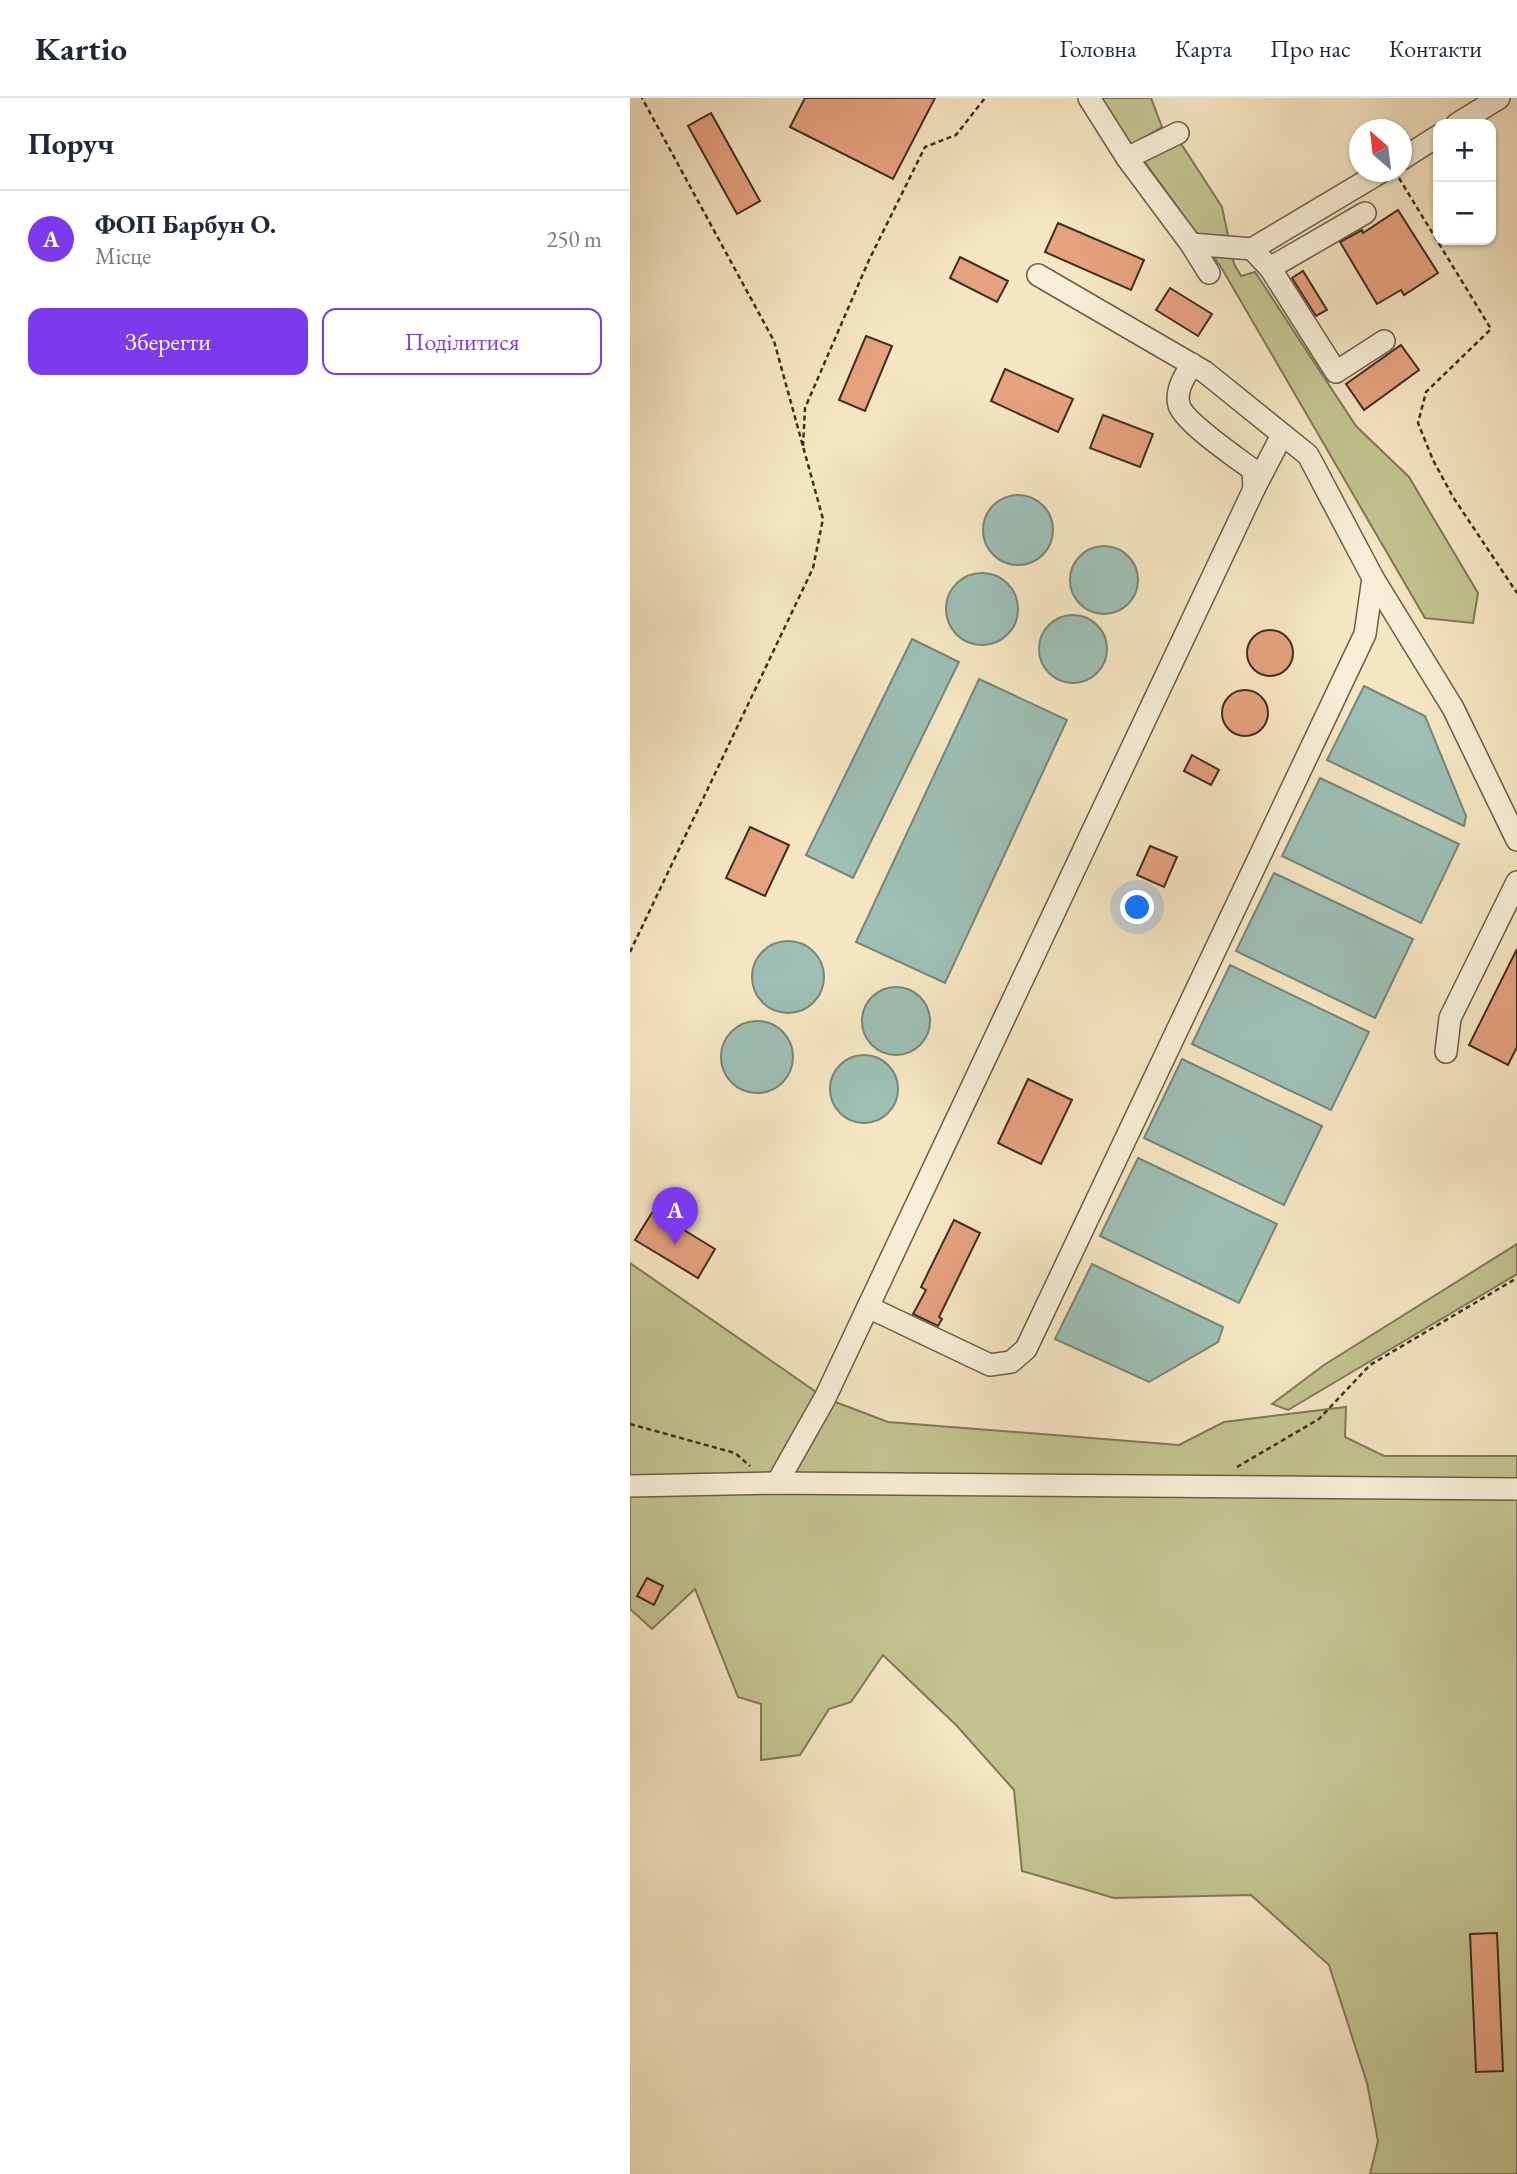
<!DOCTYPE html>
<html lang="uk">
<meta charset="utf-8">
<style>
:root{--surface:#fff;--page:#f6f6f7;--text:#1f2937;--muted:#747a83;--line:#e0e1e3;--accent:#7c3aed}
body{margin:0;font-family:"EB Garamond",serif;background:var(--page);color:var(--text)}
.controls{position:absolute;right:21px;top:21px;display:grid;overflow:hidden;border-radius:14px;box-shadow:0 2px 5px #0004}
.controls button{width:63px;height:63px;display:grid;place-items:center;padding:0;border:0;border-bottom:2px solid var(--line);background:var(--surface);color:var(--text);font:35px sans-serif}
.compass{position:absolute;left:719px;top:21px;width:63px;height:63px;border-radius:50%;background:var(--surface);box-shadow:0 2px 5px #0004;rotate:332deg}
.you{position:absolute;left:508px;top:810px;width:24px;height:24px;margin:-18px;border:5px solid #fff;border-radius:50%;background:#1a73e8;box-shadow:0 0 0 10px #1a73e833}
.badge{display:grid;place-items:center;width:46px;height:46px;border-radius:50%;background:var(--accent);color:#fff;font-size:23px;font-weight:700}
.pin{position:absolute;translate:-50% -58px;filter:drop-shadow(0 2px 4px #0008)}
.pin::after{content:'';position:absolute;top:37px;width:24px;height:21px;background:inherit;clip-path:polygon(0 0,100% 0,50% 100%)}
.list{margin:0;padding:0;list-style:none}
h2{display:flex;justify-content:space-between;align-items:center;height:91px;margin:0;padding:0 28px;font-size:30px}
h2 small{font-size:23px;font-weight:400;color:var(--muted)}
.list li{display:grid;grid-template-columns:46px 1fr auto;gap:21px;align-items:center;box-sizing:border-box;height:98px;padding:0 28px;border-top:2px solid var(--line)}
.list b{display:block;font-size:26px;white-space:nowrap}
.list p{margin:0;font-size:23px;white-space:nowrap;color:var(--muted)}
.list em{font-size:23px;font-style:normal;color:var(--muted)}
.actions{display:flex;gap:14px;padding:21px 28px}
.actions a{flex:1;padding:16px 0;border:2px solid var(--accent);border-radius:14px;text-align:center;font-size:24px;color:var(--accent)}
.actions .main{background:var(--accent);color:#fff}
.map{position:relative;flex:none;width:887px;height:2076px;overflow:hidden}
header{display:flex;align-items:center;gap:42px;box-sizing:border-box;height:98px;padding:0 35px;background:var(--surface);border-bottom:2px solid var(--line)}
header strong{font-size:33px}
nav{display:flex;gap:38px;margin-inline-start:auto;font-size:24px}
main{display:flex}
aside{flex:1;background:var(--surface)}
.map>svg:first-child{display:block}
.green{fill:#c3c38f;stroke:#827856;stroke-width:2}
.water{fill:#9dbfb5;stroke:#788578;stroke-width:2}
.building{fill:#e6a17e;stroke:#402e1d;stroke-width:2}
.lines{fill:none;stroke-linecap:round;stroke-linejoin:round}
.minor-casing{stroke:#6e5c46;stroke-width:24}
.path{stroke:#402e1d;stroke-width:2.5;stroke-dasharray:5 3.5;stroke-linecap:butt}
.minor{stroke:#f9efd8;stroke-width:21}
</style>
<header>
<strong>Kartio</strong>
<nav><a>Головна</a><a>Карта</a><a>Про нас</a><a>Контакти</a></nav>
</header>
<main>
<aside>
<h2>Поруч<small></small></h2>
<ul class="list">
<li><span class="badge">A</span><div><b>ФОП Барбун О.</b><p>Місце</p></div><em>250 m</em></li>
</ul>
<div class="actions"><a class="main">Зберегти</a><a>Поділитися</a></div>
</aside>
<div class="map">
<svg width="887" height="2076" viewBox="0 0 887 2076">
<rect width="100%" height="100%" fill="#f6e6c3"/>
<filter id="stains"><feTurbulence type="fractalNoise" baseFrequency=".00286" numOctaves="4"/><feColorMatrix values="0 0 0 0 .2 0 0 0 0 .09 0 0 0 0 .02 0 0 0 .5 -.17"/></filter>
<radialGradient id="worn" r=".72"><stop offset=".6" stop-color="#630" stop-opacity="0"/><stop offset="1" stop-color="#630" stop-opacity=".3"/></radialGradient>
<g class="green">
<polygon points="464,0 521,0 532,29 500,48"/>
<polygon points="550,44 592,109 604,166 611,178 625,174 726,328 779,379 848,495 843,525 795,520 591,169 514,63"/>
<polygon points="887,1146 887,1176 658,1312 642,1306 694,1267"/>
<polygon points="0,1165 195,1300 258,1324 549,1347 594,1324 716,1309 715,1339 754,1358 887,1358 887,2076 740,2076 748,2043 737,1985 699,1867 621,1797 484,1800 392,1773 384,1692 327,1628 253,1557 221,1604 199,1611 170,1657 131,1662 131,1606 108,1599 65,1491 22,1531 0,1511"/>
</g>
<g class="water">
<circle cx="388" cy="432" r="35"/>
<circle cx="474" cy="482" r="34"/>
<circle cx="352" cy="511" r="36"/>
<circle cx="443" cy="551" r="34"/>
<polygon points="282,541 329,564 223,780 176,757"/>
<polygon points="349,581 437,622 315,885 226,844"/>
<polygon points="734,588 795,618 836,718 834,728 697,662"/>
<polygon points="690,680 829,746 791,825 652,758"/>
<polygon points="644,775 783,841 745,920 606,853"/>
<circle cx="158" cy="879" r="36"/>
<polygon points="600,867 739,934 701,1012 562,946"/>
<circle cx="266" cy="923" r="34"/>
<circle cx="127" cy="959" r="36"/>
<circle cx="234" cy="991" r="34"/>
<polygon points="552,961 692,1028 654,1107 514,1040"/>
<polygon points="508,1060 647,1126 609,1205 470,1138"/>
<polygon points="462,1166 593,1229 588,1244 519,1284 425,1241"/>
</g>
<g class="building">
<polygon points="175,0 305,0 263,81 160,29"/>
<polygon points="81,15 130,103 107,116 58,28"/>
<polygon points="768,112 808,175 774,197 771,192 747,206 710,144 732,132 733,135"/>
<polygon points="428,125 514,162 501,192 415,154"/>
<polygon points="330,159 378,183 367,204 320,180"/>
<polygon points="673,173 697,212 686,218 662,180"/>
<polygon points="540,190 582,216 568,238 526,212"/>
<polygon points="236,238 262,248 235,313 209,302"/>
<polygon points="771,247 789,272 734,312 716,286"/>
<polygon points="375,271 443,301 428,334 361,303"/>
<polygon points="473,317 523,336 510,369 460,350"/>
<circle cx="640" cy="555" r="23"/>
<circle cx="615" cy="615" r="23"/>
<polygon points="562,657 589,672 581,687 554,673"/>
<polygon points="120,729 159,747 135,798 96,780"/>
<polygon points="520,748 547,759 534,789 507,777"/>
<polygon points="887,851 887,949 878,967 839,947"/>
<polygon points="398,981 442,1002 411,1066 368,1045"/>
<polygon points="23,1113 85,1151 68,1180 5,1142"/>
<polygon points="324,1122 350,1135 309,1219 312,1221 308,1228 283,1216 296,1192 291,1189"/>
<polygon points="17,1480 33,1488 24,1507 7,1498"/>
<polygon points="867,1835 873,1973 846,1974 840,1836"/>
</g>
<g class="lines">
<g class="minor-casing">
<g id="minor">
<polyline points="459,0 497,60 561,146 579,175"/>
<polyline points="827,26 869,0"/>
<polyline points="497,60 548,35"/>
<polyline points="772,61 808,38"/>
<polyline points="561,146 622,151 640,170 735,115"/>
<polyline points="622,151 751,74"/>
<polyline points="640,170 706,274 754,243"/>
<polyline points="408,177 575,274 678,357 743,480 823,610 887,742"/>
<path d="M 562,266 C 555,278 545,292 549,307 C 554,324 607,360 623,372 L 624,391"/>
<polyline points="816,954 820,920 887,784"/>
<polyline points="238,1209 360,1267 381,1264 396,1251 735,536 743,480"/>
<polyline points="147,1385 195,1300 624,391 652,337"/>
<polyline points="0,1388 142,1385 887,1391"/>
</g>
</g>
<g class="path">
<polyline points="769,80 861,231 796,294 788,325 803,362 823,399 887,495"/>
<polyline points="173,348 175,310 239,162 295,49 326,37 355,0"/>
<polyline points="0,854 183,470 193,421 144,243 12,0"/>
<polyline points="0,1326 105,1355 120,1368"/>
<polyline points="607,1369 689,1321 740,1267 887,1180"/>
</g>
<use href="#minor" class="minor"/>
</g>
<rect width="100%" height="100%" filter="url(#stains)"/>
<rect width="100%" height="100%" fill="url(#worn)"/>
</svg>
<div class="controls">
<button>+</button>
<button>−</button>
</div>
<svg class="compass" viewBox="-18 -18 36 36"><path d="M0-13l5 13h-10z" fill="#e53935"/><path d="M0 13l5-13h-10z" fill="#747a83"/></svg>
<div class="you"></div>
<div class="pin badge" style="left:45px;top:1147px">A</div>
</div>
</main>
